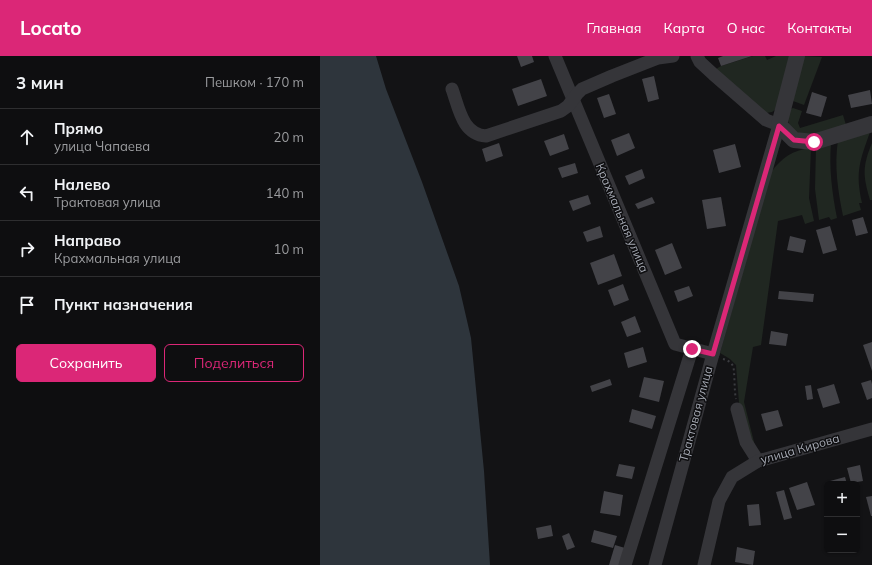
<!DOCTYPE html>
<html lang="ru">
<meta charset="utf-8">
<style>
:root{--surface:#0e0e10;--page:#171719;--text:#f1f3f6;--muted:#9b9c9f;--line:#2e2e30;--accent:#db2777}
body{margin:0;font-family:Mulish,sans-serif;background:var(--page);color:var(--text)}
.controls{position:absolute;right:12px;bottom:12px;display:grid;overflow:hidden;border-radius:6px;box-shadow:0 1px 3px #0004}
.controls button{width:36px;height:36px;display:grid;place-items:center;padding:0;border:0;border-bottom:1px solid var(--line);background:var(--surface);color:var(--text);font:20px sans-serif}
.stop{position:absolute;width:12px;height:12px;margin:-9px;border:3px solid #db2777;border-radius:50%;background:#fff}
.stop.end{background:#db2777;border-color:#fff;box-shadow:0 1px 4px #0008}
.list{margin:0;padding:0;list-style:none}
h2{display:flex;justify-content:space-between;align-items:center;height:52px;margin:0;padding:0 16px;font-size:17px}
h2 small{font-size:13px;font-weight:400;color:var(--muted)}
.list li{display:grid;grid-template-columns:26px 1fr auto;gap:12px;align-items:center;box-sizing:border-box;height:56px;padding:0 16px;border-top:1px solid var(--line)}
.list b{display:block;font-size:15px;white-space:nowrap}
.list p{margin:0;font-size:13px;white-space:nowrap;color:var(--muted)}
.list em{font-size:13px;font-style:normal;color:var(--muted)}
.actions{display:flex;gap:8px;padding:12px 16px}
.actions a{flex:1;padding:9px 0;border:1px solid var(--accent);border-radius:6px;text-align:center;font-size:14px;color:var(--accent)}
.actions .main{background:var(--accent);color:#fff}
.icon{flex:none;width:22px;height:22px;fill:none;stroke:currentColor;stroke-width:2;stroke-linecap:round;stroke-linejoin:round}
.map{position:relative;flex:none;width:552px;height:509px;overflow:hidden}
header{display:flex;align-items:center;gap:24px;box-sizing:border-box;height:56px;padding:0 20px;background:var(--accent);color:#fff}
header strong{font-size:19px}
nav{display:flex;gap:22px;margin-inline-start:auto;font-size:14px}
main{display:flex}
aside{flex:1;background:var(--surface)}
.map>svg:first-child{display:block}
.green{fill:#202721}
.water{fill:#2e353c}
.building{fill:#434348}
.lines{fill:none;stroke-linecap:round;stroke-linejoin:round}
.path{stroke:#3b3c40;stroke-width:2;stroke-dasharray:2 3;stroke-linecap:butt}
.minor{stroke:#353539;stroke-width:13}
.tertiary{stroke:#353539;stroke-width:16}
.route{stroke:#db2777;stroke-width:5}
.labels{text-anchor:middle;stroke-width:3;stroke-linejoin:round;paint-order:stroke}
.street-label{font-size:12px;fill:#a6aab4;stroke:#0e0e10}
</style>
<header>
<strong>Locato</strong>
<nav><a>Главная</a><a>Карта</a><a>О нас</a><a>Контакты</a></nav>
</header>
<main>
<aside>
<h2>3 мин<small>Пешком · 170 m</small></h2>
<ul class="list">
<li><svg class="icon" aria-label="ahead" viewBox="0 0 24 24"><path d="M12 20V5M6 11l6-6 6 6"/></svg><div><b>Прямо</b><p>улица Чапаева</p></div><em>20 m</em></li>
<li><svg class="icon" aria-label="left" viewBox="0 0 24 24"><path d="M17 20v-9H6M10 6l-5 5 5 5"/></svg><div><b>Налево</b><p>Трактовая улица</p></div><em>140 m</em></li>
<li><svg class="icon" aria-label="right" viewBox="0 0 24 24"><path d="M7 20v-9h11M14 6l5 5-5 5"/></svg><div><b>Направо</b><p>Крахмальная улица</p></div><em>10 m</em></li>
<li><svg class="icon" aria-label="arrive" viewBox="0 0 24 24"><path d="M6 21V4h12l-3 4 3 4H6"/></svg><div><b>Пункт назначения</b></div></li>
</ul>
<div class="actions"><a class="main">Сохранить</a><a>Поделиться</a></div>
</aside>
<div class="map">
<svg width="552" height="509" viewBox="0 0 552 509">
<rect width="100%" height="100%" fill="#131315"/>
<g class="green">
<polygon points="433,0 445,0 447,4 456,0 471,0 456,53 452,56 446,57 396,13 401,10"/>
<polygon points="483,0 502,1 484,49 473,45"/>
<path d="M 473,52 L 482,55 L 478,67 L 480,72 L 523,59 L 526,69 C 505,75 464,93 468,54 Z"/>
<path d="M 550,76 C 540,105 535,115 542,147 L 539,147 L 541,154 L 523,160 C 518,135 514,110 518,84 Z"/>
<path d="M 511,87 C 509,113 512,136 517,162 L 511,164 L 509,161 L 499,164 L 495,133 L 496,91 Z"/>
<path d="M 552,87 L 552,144 L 550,144 C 543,120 542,111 552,87 Z"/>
<path d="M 491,92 L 489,142 L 494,165 L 485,168 L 482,159 L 458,165 L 441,289 L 433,291 L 424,346 L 435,390 L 430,385 L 419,347 L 416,309 L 410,303 L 400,297 L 451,116 C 462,102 472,94 491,92 Z"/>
</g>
<polygon class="water" points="0,0 56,0 66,33 102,126 139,230 151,282 164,415 170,509 0,509"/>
<g class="building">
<polygon points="197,0 212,0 214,6 201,11"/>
<polygon points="403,0 432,0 401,10 398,2"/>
<polygon points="334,20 339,43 328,46 322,23"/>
<polygon points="221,23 227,40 198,50 192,33"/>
<polygon points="550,34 552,48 531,52 528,39"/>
<polygon points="492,36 507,41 501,61 486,57"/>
<polygon points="289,38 296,58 284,62 277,42"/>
<polygon points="309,77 315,92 297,100 291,84"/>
<polygon points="244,78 249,93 230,100 224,85"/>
<polygon points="179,87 183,100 166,106 162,93"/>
<polygon points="415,88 421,111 399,117 393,94"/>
<polygon points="255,107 258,117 242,122 238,112"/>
<polygon points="322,113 325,122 309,129 305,120"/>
<polygon points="268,139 271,148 253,155 249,145"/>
<polygon points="332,141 335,147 318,153 315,148"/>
<polygon points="401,141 406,170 387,173 382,144"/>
<polygon points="543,161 548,177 536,180 532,164"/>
<polygon points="280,170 283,181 267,186 263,176"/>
<polygon points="510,170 517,194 503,198 496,174"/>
<polygon points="470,180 486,184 483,197 467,194"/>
<polygon points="352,187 362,212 345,219 335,194"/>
<polygon points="294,198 302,220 278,229 270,207"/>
<polygon points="303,228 309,244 294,250 288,234"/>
<polygon points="369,230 373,240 358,246 354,235"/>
<polygon points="459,235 494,238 493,246 458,243"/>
<polygon points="315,260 321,276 307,281 301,266"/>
<polygon points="451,275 468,278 466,290 449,288"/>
<polygon points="552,286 552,315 543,289"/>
<polygon points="323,291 327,306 308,312 304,297"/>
<polygon points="324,321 344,325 339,346 319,341"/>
<polygon points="290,323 292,329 272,336 270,330"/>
<polygon points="551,324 552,328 552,342 547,344 541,327"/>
<polygon points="514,328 520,347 503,352 497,333"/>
<polygon points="491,329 493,343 487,344 485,330"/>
<polygon points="312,353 336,360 332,373 309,366"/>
<polygon points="458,354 463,370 446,375 441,358"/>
<polygon points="299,408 315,411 312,423 296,420"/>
<polygon points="540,409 543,425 531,427 527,412"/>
<polygon points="525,421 527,428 511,428 510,425"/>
<polygon points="487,426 495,449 477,454 469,432"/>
<polygon points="464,434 472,462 464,464 456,436"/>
<polygon points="284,435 303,439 300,460 280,457"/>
<polygon points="552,440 552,460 551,460 546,441"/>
<polygon points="439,448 441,469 429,470 427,449"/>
<polygon points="231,469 233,480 218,483 216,472"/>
<polygon points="274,474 297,480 293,492 271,486"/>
<polygon points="249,477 255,491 247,494 242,480"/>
<polygon points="295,489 305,492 300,509 289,509"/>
<polygon points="417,491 435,495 433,509 415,506"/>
</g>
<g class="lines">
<path class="path" d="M 403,303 C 407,304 411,306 413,310 C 415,315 414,335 416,343"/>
<g class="minor">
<polyline points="235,0 355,288 393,298"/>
<path d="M 132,33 C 139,52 142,78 166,80 L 241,55 L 248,50 L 257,38 L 262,33 L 292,20 L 338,2 L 353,0"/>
<polyline points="417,353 426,386 438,405"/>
<polyline points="305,509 372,293"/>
<polyline points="335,509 393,298 459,69 446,64 393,18 380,6 377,0"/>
<polyline points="384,509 399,445 412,421 438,405 552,373"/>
</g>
<polyline class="tertiary" points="477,0 459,69 474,84 494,86 552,68"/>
</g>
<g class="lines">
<polyline class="route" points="372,293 393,298 459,70 474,84 494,86"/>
</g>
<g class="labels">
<g class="street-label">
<text transform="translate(302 162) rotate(67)" y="4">Крахмальная улица</text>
<text transform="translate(376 358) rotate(-75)" y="4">Трактовая улица</text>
<text transform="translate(480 393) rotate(-16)" y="4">улица Кирова</text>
</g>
</g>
</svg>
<div class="controls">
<button>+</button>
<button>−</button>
</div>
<div class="stop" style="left:494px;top:86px"></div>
<div class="stop end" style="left:372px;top:293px"></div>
</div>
</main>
